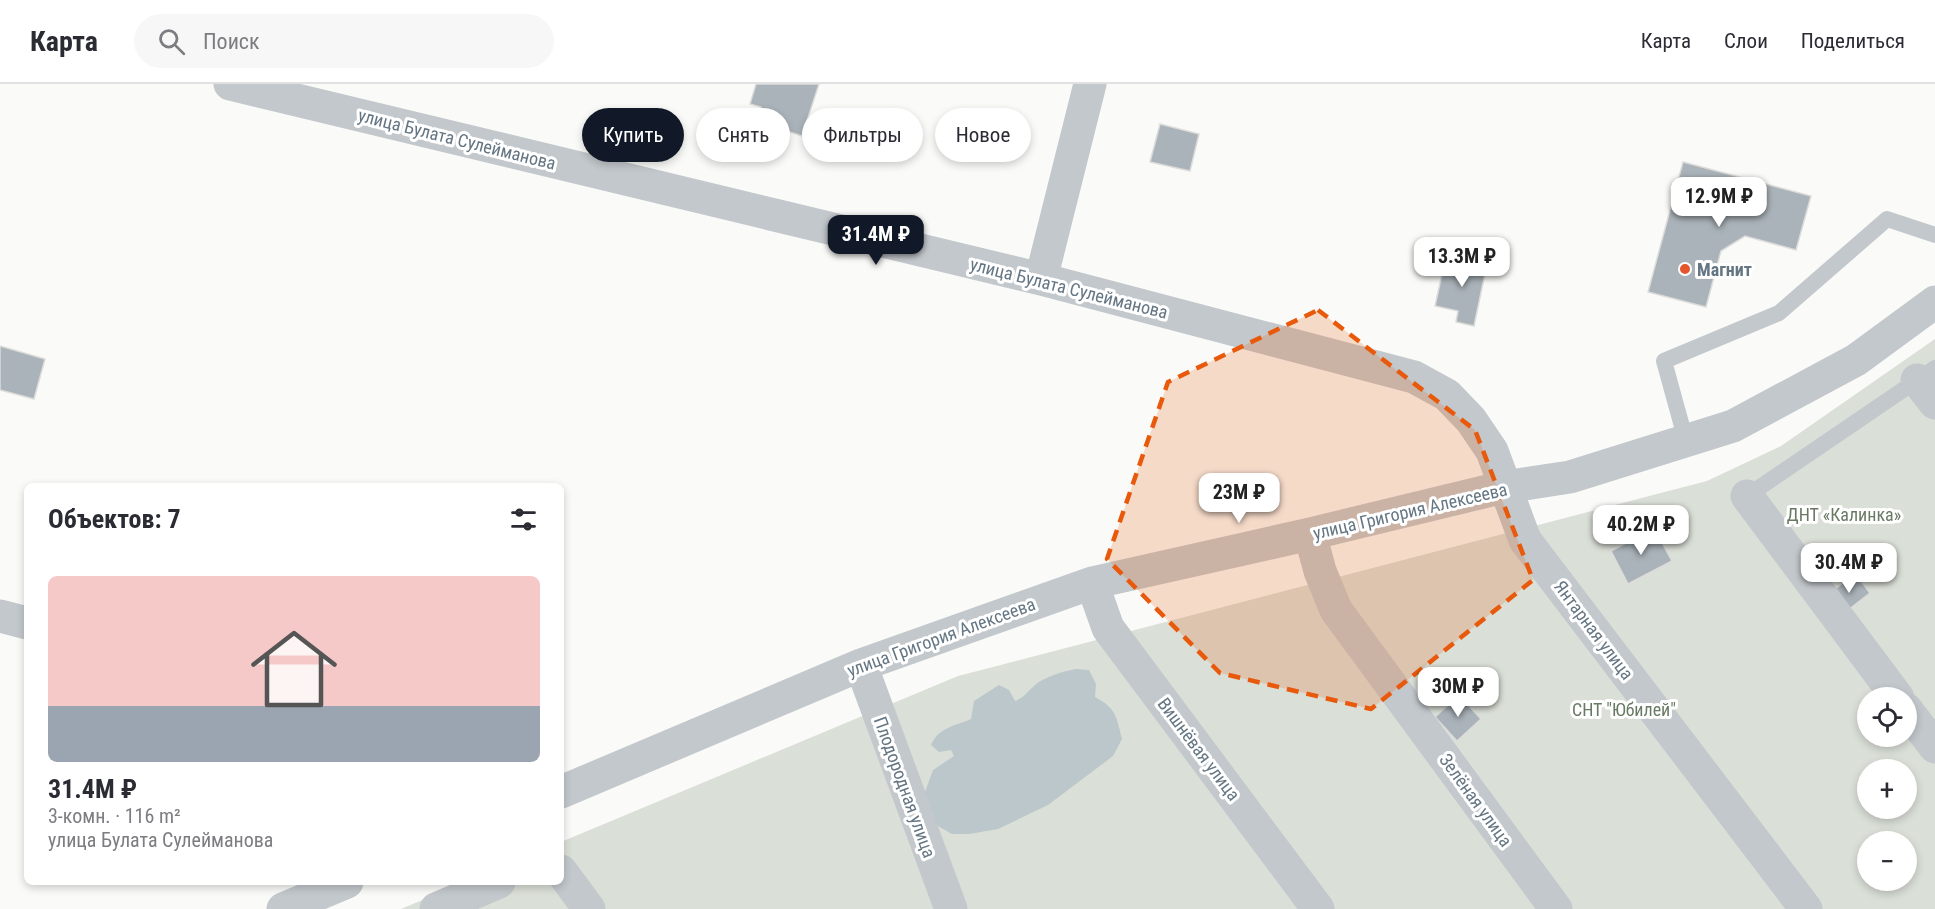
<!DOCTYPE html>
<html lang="ru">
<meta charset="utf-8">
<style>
body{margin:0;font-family:"Roboto Condensed",sans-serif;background:#f7f7f7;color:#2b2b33;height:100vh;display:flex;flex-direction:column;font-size:22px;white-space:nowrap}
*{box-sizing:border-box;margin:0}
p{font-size:20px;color:#7c7c81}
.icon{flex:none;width:33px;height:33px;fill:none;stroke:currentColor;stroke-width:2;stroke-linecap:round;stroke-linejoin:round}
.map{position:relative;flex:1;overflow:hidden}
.details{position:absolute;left:24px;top:399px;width:540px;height:402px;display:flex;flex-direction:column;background:#fff;border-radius:9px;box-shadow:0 3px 9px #0003}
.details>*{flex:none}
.top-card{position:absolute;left:582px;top:24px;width:570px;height:54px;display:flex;gap:12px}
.tools{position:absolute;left:1857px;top:603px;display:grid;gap:12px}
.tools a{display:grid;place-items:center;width:60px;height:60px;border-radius:50%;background:#fff;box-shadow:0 3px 9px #0003;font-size:30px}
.price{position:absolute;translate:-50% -51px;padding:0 14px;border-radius:12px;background:#fff;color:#222;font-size:20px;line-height:39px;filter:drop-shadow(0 2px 3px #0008)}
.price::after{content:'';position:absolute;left:50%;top:36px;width:18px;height:14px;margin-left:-9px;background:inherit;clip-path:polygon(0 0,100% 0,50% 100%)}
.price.active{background:#111827;color:#fff}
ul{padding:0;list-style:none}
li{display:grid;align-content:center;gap:12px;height:318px;padding:0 24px}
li+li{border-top:2px solid #e1e1e2}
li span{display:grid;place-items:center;height:186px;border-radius:9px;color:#555}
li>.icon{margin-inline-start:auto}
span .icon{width:108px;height:108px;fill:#fffc;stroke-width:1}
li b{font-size:26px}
h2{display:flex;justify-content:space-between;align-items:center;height:72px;padding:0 24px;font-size:26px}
.pill{padding:0 21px;border-radius:27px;background:#fff;box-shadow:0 3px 9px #0003;font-size:21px;line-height:54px}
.pill.active{background:#111827;color:#fff}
header{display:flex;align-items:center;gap:36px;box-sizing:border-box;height:84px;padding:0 30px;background:#fff;border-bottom:2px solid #e1e1e2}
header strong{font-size:28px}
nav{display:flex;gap:33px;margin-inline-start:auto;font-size:21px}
.search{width:420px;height:54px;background:#f7f7f7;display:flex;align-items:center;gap:15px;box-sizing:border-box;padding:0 21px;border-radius:33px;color:#7c7c81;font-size:22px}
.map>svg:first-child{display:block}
.green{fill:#dadfd7;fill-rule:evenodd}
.water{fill:#bbc7cb}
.building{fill:#aab3b9;stroke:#dcdcda;stroke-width:1.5}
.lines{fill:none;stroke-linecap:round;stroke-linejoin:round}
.lane{stroke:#c3c8cc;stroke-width:16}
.street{stroke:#c3c8cc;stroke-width:33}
.marked{fill:#e8590c;fill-opacity:0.2;stroke:#e8590c;stroke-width:4.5;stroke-dasharray:12 8;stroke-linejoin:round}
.poi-dot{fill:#e4572e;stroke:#fff;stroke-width:2}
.labels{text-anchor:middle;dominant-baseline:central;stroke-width:6;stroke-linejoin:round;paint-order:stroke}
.street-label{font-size:18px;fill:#657683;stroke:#fff}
.poi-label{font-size:18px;font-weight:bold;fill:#657683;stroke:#fff;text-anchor:start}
.park-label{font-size:18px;fill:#687a64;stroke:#fff}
</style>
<header>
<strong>Карта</strong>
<div class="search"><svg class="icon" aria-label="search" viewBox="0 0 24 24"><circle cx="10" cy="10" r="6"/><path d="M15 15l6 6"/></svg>Поиск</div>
<nav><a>Карта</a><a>Слои</a><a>Поделиться</a></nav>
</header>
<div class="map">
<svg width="1935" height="825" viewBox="0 0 1935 825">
<rect width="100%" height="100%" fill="#fafaf8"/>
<path class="green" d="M1935 255V825H401L465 798H561V758L958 592 1707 397 1781 362ZM1868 614H1906V652H1868ZM1868 686H1906V724H1868ZM1868 758H1906V796H1868Z"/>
<path class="water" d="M1076 585 1089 586 1096 600 1095 613C1117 625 1116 632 1122 655L1113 672 1048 721 998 745 969 750H952L938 742 926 724 925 708 933 686 954 672 951 666 939 668 931 661C939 643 955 642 971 635L974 617 999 601 1009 606 1015 617C1025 613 1027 608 1035 601 1044 593 1064 587 1076 585Z"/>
<path class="building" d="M756 0H819L802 52 757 37 761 23 750 20Z
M1160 40 1199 50 1190 87 1150 78Z
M1683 78 1811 112 1796 166 1745 152 1721 167 1706 223 1648 208Z
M1446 172 1487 180 1474 242 1456 238 1458 227 1435 222Z
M0 262 45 275 34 315 0 306Z
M1654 444 1672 477 1628 500 1611 467Z
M1855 489 1870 509 1843 530 1828 511Z
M1459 611 1481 635 1457 657 1435 633Z"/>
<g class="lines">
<path class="lane" d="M1686 357 1664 277 1779 229 1887 135 1935 151
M1747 412 1935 284"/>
<path class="street" d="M230 0 1041 195 1414 293 1447 311 1471 336 1492 367 1525 456 1806 825
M1041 195 1090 0
M1917 296 1935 319
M1747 412 1898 614
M1310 450 1320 487 1336 526 1556 825
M1092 499 1108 544 1318 825
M0 532 27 539
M861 581 951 825
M1906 625 1935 663
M561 708 861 581 1092 499 1310 450 1504 403 1570 393 1733 342 1856 276 1935 218
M561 787 589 825
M283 825 347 798
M436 825 499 798"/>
</g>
<path class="marked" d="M1318 226 1475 346 1533 496 1371 625 1220 589 1107 475 1168 298Z"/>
<circle class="poi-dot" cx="1685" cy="185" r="6"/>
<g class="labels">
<g class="street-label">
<text transform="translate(457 55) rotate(14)">улица Булата Сулейманова</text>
<text transform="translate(1069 204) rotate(14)">улица Булата Сулейманова</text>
<text transform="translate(1410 427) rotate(-13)">улица Григория Алексеева</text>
<text transform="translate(1594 546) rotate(53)">Янтарная улица</text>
<text transform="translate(941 553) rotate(-20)">улица Григория Алексеева</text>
<text transform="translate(1199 665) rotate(53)">Вишнёвая улица</text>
<text transform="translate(905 703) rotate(70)">Плодородная улица</text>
<text transform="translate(1476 716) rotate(54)">Зелёная улица</text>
</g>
<g class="poi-label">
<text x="1697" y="185">Магнит</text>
</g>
<g class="park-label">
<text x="1844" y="430">ДНТ «Калинка»</text>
<text x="1624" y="625">СНТ "Юбилей"</text>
</g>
</g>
</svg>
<div class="tools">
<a><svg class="icon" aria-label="locate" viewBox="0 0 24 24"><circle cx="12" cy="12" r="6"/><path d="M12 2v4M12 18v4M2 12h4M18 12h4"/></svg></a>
<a>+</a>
<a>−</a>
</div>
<b class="price" style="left:1719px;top:144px">12.9M ₽</b>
<b class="price active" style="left:876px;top:182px">31.4M ₽</b>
<b class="price" style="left:1462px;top:204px">13.3M ₽</b>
<b class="price" style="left:1239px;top:440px">23M ₽</b>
<b class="price" style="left:1641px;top:472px">40.2M ₽</b>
<b class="price" style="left:1849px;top:510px">30.4M ₽</b>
<b class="price" style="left:1458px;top:634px">30M ₽</b>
<div class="top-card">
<a class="pill active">Купить</a>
<a class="pill">Снять</a>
<a class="pill">Фильтры</a>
<a class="pill">Новое</a>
</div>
<section class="details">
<h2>Объектов: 7<svg class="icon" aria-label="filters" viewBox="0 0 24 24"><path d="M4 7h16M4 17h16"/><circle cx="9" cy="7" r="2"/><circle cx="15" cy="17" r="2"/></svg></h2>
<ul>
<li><span style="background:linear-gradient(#f6c9c9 70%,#9aa5b1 0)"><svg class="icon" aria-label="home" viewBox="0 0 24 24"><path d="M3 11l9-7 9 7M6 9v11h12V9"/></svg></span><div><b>31.4M ₽</b><p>3-комн. · 116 m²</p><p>улица Булата Сулейманова</p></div></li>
</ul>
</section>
</div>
